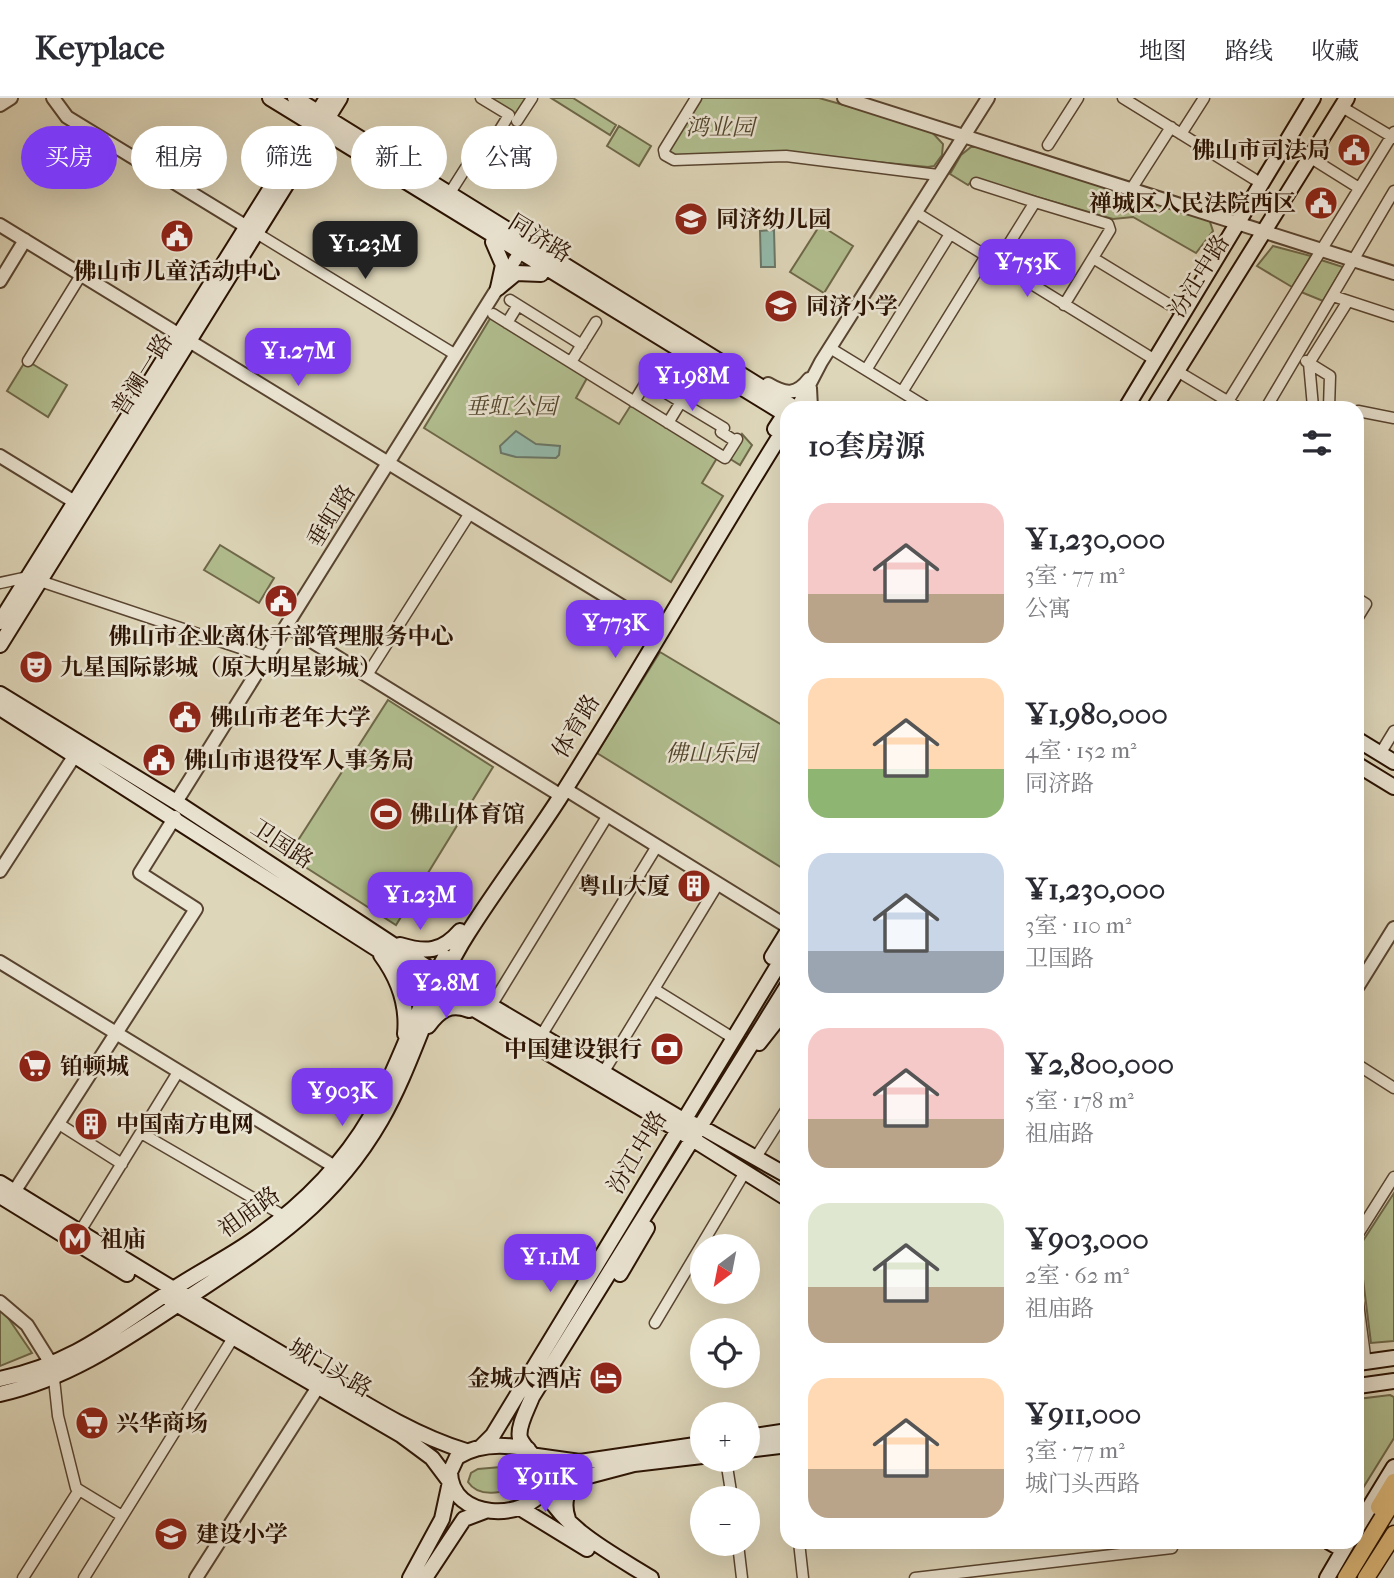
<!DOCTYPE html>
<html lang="zh">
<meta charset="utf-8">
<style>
body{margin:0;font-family:"IM FELL French Canon","Noto Serif SC",serif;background:#f2f2f3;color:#2b2b33;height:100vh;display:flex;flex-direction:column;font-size:26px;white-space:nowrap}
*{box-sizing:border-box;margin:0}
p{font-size:23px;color:#7c7c81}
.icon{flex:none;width:38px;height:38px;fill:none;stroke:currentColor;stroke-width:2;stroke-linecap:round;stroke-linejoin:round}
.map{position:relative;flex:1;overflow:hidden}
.sheet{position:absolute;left:780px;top:303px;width:584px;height:1148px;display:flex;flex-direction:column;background:#fff;border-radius:21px;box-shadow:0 7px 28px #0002}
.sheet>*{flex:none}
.top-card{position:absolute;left:21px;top:28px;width:654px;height:63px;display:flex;gap:14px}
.needle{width:46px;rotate:212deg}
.buttons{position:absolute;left:690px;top:1136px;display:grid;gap:14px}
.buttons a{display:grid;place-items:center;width:70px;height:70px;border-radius:50%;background:#fff;box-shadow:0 7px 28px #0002;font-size:35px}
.price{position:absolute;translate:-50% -60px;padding:0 16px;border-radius:14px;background:#7c3aed;color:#fff;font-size:23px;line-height:46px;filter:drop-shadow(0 2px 4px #0008)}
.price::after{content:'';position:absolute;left:50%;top:42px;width:21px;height:16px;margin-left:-10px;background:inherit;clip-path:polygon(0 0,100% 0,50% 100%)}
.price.on{background:#222;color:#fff}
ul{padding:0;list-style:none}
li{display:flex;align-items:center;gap:21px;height:175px;padding:0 28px}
li span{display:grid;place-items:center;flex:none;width:196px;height:140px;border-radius:21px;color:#555}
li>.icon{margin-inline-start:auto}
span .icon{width:84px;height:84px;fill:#fffc;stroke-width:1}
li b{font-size:30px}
h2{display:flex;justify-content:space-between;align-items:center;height:84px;padding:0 28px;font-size:30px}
.pill{padding:0 24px;border-radius:32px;background:#fff;box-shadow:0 7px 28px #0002;font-size:24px;line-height:63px}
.pill.on{background:#7c3aed;color:#fff}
header{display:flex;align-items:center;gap:42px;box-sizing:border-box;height:98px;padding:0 35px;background:#fff;border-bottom:2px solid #e1e1e2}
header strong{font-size:33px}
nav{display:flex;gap:38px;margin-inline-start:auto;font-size:24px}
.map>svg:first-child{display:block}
.green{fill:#b1be8f;stroke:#6e6849;stroke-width:2}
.water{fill:#94baab;stroke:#6a7768;stroke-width:2}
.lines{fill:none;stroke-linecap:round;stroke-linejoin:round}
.minor-casing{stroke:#584430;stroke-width:13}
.tertiary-casing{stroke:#584430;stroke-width:16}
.secondary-casing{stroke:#2b1303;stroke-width:18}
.trunk-casing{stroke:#2b1303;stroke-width:19}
.minor{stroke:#eae4d2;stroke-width:10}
.tertiary{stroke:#eae4d2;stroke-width:12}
.secondary{stroke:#eae4d2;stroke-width:14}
.trunk{stroke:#dfbb7c;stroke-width:16}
.labels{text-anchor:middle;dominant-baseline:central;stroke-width:5;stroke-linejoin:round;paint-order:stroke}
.park-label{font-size:23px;font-style:italic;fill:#53462d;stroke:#eae4d2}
.poi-label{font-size:23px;font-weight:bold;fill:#2b1303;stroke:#eae4d2;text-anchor:start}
.street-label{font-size:23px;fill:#2b1303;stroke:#eae4d2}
</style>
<header>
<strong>Keyplace</strong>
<nav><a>地图</a><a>路线</a><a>收藏</a></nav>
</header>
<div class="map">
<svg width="1394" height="1480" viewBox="0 0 1394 1480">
<rect width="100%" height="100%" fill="#ded6b9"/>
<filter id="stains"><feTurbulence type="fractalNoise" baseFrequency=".00286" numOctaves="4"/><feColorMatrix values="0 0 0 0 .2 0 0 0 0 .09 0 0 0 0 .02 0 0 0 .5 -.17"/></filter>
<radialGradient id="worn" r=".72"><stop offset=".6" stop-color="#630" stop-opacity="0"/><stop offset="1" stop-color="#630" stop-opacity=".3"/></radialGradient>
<path class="green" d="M487 0H528L517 19Z
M551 0H573L616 27 610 37Z
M702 0H819L929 31 943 46 942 57 934 68 928 69 786 55 689 60 670 57 669 53Z
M619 28 651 48 639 68 607 48Z
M971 49H980L1209 121 1213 133 1196 155 1133 119 1113 121 974 81 968 87 950 76 961 57Z
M820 127 853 148 824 195 790 174Z
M1273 148 1311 158 1292 189 1257 168Z
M1321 162 1343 169 1323 203 1301 194Z
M491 219 587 280 576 300 619 326 631 307 717 360 702 385 723 398 671 484 424 330Z
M26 262 67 287 48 319 7 293Z
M742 336 752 347 740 367 727 359Z
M220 447 274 480 259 505 204 472Z
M660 554 787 630V670L785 675 788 677 787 773 597 655Z
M388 602 493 669 396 827 288 758Z
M1394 1095V1243L1371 1245 1359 1149Z
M0 1208 32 1255 0 1268Z
M1390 1297 1394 1299V1340L1358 1398V1301Z
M512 1368 520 1371 524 1380 520 1389C503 1394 479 1401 468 1384L471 1375 478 1371Z"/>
<path class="water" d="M774 132 775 169H761L760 133Z
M516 333 536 346 560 348 559 357 556 360 516 359 501 355 500 348Z"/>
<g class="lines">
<defs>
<path id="minor" d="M696 0 664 52 665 57 674 62 786 58 938 77
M1123 0 1254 81
M1342 9 1394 40
M517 23 532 0
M1181 36 1204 0
M1048 47 1078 0
M1311 60 1359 90
M976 85 1035 104
M453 90 479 49 493 43 509 17 481 0
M1132 90 1171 29
M915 114 1155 262
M258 136 456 257
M1093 160 1175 210
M997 165 1035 104 1108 126 1110 132 1064 207
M1333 198 1394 218
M510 202 582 247
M493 216 725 360 737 341
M507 225 518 207
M830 250 928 310
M28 263 81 177
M1306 263 1309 265 1313 309
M571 264 596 224
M866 272 950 136
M1177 273 1239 310
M646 283 724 330 721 334 735 343
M902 294 986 158
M634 304 659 263
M1224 310 1394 34
M1266 310 1394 93
M1303 310H1331
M1329 310 1330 278 1309 265 1348 203
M1358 313 1394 320
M668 325 690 289
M40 483 267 559
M0 485 28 479
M1358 501 1366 506 1358 519
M367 577 470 415
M1380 656 1394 633
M654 891 733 940
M491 908 608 717
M541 938 657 748
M1358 967 1394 990
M603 975 718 786
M59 1026 122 1066
M141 1035 284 1118
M756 1059 788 1009
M79 1135 178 974
M1358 1136 1394 1079
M1358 1205 1365 1258
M655 1225 745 1074
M54 1281 58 1318 76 1390 122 1418
M726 1362 732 1400
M799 1444 803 1480
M738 1446 742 1480
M23 1480 79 1392
M84 1480 233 1240
M915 1480 1172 1450"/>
<path id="tertiary" d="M53 0 67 19 255 134
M844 0 1394 175
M0 7 11 0
M0 127 656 529
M0 183 25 142
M768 286C785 296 796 298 809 281
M810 290 811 310
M797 310 821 264 988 0
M0 358 83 409
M287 528 555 694
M565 691 788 829
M176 704 520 154
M0 773 75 657
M0 864 335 1069
M1358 888 1394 830
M14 1094 196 811 140 775 175 719
M0 1204 27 1227 52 1267
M196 1480 318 1289"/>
<path id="secondary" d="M270 0 788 318
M295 0 795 310
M493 144 503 167 498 190
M498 190 516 175 541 176
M1126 310 1313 0
M1154 310 1347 0
M775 331 788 311
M0 524 327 0
M0 547 340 0
M0 596 176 704 436 875 683 1022 701 1029 788 1078
M0 610 430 885 678 1032 788 1101
M1358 642 1394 664
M1358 667 1394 689
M400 847C426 855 442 854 460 833
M381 857C398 880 408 906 405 936
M772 859 788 833
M428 928C440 912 450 905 469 912
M759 945 788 908
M0 1085C97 1145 194 1204 292 1262 349 1295 404 1334 466 1353
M0 1098 127 1176
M620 1176 647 1130
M171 1203 401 1337 432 1360 450 1384
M1358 1265 1394 1260
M0 1281C72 1266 109 1234 169 1194 195 1176 224 1162 250 1144 298 1111 342 1068 371 1018 400 967 416 910 445 859
M1358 1288 1394 1283
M0 1296C70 1280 124 1242 183 1203 263 1150 331 1109 381 1022 415 963 431 892 468 835 497 789 530 746 559 701 638 577 710 449 788 325
M747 1339 788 1333
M480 1350 493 1337 788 851
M528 1351C505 1346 478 1346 457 1359L450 1374C451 1423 527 1423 543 1391 554 1366 527 1358 520 1340 517 1329 528 1310 532 1299L788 887
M747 1352 788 1347
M537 1358 580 1364 702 1346
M543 1390 634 1366 702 1358
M543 1390C566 1433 611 1455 651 1480
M520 1410 587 1451
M568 1421C562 1404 567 1394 577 1379
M1358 1428 1394 1369
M1329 1444 1343 1452
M410 1480 442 1421 450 1384
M425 1480 464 1421 485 1413
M1327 1480 1348 1444"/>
<path id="trunk" d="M1379 1409 1394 1384
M1346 1480 1394 1401
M1366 1480 1394 1436"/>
</defs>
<use href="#minor" class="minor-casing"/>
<use href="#tertiary" class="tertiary-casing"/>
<use href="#secondary" class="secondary-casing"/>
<use href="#trunk" class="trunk-casing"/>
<use href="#minor" class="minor"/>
<use href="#tertiary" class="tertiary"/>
<use href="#secondary" class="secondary"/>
<use href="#trunk" class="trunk"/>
</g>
<defs>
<symbol id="civic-disc" viewBox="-11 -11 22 22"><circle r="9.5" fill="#8f2418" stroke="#eae4d2"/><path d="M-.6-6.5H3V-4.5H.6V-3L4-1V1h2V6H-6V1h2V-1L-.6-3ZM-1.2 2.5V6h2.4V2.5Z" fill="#fff"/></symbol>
<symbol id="school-disc" viewBox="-11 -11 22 22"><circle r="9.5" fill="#8f2418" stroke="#eae4d2"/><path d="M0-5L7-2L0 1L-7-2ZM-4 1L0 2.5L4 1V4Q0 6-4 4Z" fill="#fff"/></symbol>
<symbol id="theatre-disc" viewBox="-11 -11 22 22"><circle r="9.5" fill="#8f2418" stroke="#eae4d2"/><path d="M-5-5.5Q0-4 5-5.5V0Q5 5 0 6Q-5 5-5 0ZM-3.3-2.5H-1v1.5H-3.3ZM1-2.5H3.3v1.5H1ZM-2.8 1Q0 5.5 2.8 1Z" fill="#fff"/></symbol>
<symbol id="stadium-disc" viewBox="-11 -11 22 22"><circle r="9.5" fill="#8f2418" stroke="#eae4d2"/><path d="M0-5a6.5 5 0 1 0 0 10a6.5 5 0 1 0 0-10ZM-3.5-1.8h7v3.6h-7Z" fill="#fff"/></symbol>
<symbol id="building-disc" viewBox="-11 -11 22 22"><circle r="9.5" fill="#8f2418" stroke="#eae4d2"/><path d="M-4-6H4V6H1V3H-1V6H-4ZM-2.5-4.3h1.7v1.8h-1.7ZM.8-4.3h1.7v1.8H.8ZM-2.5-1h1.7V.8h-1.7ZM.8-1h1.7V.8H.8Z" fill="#fff"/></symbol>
<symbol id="bank-disc" viewBox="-11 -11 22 22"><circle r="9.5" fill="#8f2418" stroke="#eae4d2"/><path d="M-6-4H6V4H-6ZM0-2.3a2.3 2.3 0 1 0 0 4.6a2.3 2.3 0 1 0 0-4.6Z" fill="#fff"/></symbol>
<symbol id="supermarket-disc" viewBox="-11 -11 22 22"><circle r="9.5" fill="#8f2418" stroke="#eae4d2"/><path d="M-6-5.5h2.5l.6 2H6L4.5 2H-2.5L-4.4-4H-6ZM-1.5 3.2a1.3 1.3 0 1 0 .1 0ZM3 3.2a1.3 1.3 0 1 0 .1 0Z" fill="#fff"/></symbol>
<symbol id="metro-disc" viewBox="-11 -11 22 22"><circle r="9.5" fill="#8f2418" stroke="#eae4d2"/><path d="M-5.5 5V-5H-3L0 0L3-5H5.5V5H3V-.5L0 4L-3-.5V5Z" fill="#fff"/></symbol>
<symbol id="hotel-disc" viewBox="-11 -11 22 22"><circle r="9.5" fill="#8f2418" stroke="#eae4d2"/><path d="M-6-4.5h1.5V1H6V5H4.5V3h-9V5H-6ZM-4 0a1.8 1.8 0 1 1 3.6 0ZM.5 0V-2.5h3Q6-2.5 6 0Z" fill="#fff"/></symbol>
</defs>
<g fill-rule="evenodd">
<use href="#civic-disc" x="1335" y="33" width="38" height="38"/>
<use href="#civic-disc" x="1302" y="86" width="38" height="38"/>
<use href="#school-disc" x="672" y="102" width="38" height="38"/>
<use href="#civic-disc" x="158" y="119" width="38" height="38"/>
<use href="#school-disc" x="762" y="189" width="38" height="38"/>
<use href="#civic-disc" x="262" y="484" width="38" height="38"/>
<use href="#theatre-disc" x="17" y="550" width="38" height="38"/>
<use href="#civic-disc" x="166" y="600" width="38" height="38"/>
<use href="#civic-disc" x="140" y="643" width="38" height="38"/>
<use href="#stadium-disc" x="367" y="697" width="38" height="38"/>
<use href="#building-disc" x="675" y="769" width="38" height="38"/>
<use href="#bank-disc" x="648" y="932" width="38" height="38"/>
<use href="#supermarket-disc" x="16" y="949" width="38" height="38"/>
<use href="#building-disc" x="72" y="1007" width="38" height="38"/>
<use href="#metro-disc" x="56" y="1122" width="38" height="38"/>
<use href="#hotel-disc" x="587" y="1261" width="38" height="38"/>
<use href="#supermarket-disc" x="73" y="1306" width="38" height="38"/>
<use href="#school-disc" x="152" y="1417" width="38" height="38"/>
</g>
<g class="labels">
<g class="park-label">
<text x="720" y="29">鸿业园</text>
<text x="511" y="308">垂虹公园</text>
<text x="711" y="655">佛山乐园</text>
</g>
<g class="poi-label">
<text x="1330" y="52" text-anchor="end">佛山市司法局</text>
<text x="1296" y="105" text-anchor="end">禅城区人民法院西区</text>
<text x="716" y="121">同济幼儿园</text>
<text x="177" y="173" text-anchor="middle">佛山市儿童活动中心</text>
<text x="806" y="208">同济小学</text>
<text x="281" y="538" text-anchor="middle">佛山市企业离休干部管理服务中心</text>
<text x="60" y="569">九星国际影城（原大明星影城）</text>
<text x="210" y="619">佛山市老年大学</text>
<text x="184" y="662">佛山市退役军人事务局</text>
<text x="410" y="716">佛山体育馆</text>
<text x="670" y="788" text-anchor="end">粤山大厦</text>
<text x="642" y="951" text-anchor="end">中国建设银行</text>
<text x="60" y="968">铂顿城</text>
<text x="116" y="1026">中国南方电网</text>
<text x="100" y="1141">祖庙</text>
<text x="582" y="1280" text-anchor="end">金城大酒店</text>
<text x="116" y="1325">兴华商场</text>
<text x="196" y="1436">建设小学</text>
</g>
<g class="street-label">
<text transform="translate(540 140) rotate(32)">同济路</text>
<text transform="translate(1199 178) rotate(-58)">汾江中路</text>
<text transform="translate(142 277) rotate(-58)">普澜一路</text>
<text transform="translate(331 418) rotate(-58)">垂虹路</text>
<text transform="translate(576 628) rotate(-59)">体育路</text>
<text transform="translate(282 746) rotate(33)">卫国路</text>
<text transform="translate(637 1054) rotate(-59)">汾江中路</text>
<text transform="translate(249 1114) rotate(-36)">祖庙路</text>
<text transform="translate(330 1270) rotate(30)">城门头路</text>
</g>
</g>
<rect width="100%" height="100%" filter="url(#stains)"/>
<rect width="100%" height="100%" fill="url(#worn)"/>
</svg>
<div class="buttons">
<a><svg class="needle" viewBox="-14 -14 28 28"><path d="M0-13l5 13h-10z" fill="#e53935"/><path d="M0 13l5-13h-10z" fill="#7c7c81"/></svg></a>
<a><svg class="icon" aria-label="locate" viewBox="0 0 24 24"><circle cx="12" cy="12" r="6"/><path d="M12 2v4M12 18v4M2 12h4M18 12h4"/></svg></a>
<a>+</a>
<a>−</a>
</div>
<b class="price on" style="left:365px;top:183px">¥1.23M</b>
<b class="price" style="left:1027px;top:201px">¥753K</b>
<b class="price" style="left:298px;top:290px">¥1.27M</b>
<b class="price" style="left:692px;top:315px">¥1.98M</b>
<b class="price" style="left:615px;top:562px">¥773K</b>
<b class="price" style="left:420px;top:834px">¥1.23M</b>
<b class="price" style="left:446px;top:922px">¥2.8M</b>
<b class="price" style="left:342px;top:1030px">¥903K</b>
<b class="price" style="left:550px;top:1196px">¥1.1M</b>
<b class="price" style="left:545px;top:1416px">¥911K</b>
<div class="top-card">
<a class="pill on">买房</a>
<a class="pill">租房</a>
<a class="pill">筛选</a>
<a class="pill">新上</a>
<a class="pill">公寓</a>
</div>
<section class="sheet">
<h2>10套房源<svg class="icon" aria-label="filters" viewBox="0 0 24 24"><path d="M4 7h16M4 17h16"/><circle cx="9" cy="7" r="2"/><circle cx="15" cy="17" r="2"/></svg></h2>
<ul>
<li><span style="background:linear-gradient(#f6c9c9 65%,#b9a48a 0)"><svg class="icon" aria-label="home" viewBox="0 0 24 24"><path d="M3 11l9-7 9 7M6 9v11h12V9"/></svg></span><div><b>¥1,230,000</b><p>3室 · 77 m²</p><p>公寓</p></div></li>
<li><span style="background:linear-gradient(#ffd9b3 65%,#8fb573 0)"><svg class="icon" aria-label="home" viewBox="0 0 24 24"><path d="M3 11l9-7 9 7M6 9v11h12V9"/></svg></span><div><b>¥1,980,000</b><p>4室 · 152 m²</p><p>同济路</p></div></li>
<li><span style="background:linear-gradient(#c9d6e8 70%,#9aa5b1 0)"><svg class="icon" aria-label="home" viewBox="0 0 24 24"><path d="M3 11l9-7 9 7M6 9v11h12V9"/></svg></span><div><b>¥1,230,000</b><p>3室 · 110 m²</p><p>卫国路</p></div></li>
<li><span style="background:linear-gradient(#f6c9c9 65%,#b9a48a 0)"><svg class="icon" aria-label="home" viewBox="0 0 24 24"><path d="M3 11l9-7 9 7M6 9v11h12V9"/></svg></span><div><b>¥2,800,000</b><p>5室 · 178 m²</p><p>祖庙路</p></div></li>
<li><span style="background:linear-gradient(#dfe7d0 60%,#b9a48a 0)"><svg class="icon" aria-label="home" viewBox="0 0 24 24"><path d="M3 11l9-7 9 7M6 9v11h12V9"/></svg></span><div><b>¥903,000</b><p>2室 · 62 m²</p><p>祖庙路</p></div></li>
<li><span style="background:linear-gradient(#ffd9b3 65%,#b9a48a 0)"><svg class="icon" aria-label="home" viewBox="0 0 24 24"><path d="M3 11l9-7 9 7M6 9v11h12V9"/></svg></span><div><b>¥911,000</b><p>3室 · 77 m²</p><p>城门头西路</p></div></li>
</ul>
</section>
</div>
